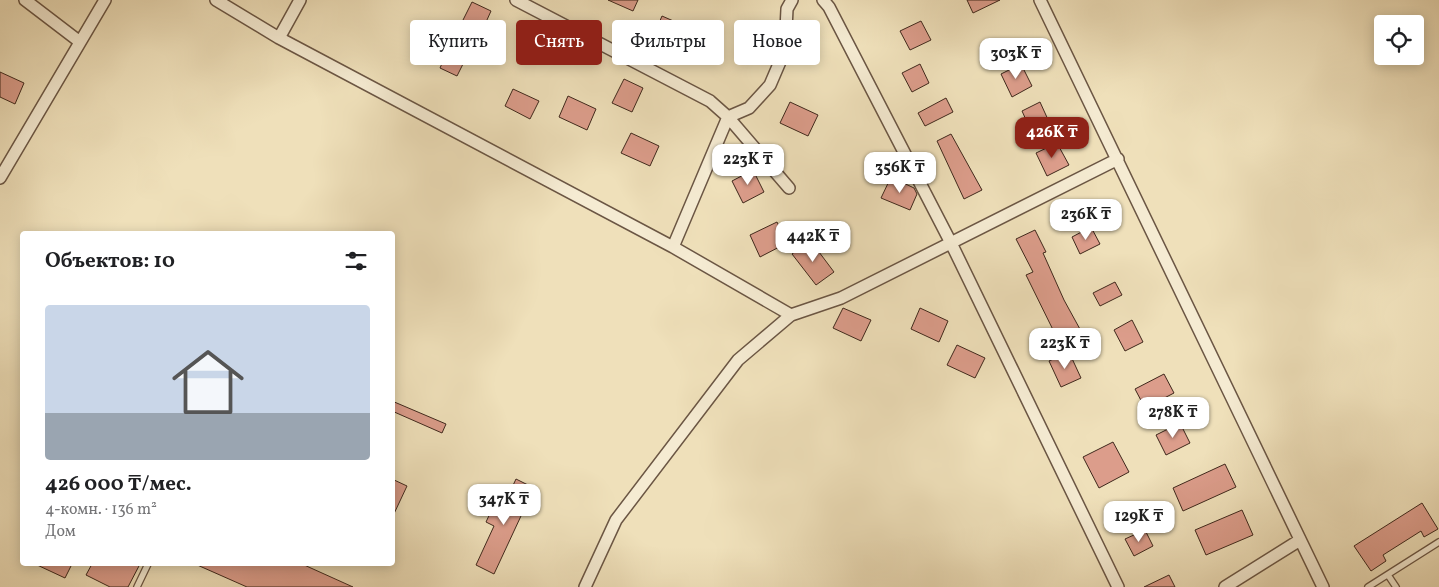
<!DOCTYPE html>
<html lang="ru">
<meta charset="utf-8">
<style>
body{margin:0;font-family:Vollkorn,serif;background:#f6f6f6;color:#202124;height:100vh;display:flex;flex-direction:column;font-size:19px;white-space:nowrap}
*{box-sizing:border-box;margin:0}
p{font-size:16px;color:#757577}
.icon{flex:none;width:28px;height:28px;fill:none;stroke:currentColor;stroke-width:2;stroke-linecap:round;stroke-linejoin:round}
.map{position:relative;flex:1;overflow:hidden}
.drawer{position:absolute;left:20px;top:231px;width:375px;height:335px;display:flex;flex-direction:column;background:#fff;border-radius:5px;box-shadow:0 2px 12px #0003}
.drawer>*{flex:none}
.banner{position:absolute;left:410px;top:20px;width:475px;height:45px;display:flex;gap:10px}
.controls{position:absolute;left:1374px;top:15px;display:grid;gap:10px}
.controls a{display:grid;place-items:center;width:50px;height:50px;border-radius:5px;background:#fff;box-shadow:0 2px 12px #0003;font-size:25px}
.price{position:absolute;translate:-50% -42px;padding:0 11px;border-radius:10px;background:#fff;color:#222;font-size:16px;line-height:32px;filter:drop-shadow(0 1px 2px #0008)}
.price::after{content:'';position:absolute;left:50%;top:30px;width:15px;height:11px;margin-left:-8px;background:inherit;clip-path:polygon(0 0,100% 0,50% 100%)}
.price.current{background:#8f2418;color:#fff}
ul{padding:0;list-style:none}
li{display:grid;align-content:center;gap:10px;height:265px;padding:0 25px}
li span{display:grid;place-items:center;height:155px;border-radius:5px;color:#555}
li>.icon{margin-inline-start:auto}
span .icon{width:90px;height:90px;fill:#fffc;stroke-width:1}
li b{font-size:21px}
h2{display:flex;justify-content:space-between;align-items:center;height:60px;padding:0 25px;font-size:21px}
.tag{padding:0 18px;border-radius:5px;background:#fff;box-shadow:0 2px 12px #0003;font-size:18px;line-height:45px}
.tag.current{background:#8f2418;color:#fff}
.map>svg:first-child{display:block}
.building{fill:#dc9d8b;stroke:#3f281c}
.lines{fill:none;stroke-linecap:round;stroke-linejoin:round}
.lane-casing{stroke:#6b5644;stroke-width:8}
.street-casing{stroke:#6b5644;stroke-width:14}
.lane{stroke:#f5ebd2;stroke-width:5.5}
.street{stroke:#f5ebd2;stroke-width:11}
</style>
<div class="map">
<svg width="1439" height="587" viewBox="0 0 1439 587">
<rect width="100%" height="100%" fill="#efe0ba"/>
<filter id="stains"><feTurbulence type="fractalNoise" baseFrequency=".004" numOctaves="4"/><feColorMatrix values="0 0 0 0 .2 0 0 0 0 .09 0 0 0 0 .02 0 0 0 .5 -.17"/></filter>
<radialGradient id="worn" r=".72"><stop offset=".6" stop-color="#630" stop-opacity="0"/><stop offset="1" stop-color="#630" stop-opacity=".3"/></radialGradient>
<path class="building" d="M608 0H638L633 11Z
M967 0H1000L973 13Z
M472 2 491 11 482 31 462 22Z
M662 16 678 23 668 44 653 37Z
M921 21 931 40 910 50 900 31Z
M704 31 721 38 713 57 696 50Z
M580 42 595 49 586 62 573 53Z
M447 52 465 60 457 76 440 68Z
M920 64 929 83 912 92 902 73Z
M1021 64 1032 86 1012 97 1001 74Z
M0 72 24 83 15 104 0 97Z
M624 79 643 88 632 112 612 103Z
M513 89 539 101 530 119 505 106Z
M568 96 596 109 587 130 559 117Z
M946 98 953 112 925 126 918 113Z
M790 102 818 115 808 136 780 123Z
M1040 102 1050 124 1032 133 1022 111Z
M631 133 659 146 650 166 621 153Z
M951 134 982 190 964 199 937 141Z
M1057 143 1069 165 1047 176 1036 153Z
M753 170 764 192 743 203 732 181Z
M891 177 914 188 917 194 910 210 881 198Z
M777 222 787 243 760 257 750 235Z
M1091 227 1100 244 1080 254 1072 237Z
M1035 230 1046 252 1043 253 1064 300 1081 331 1059 342 1026 275 1033 272 1016 239Z
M810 240 834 272 816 285 792 254Z
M1115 282 1122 295 1100 306 1093 293Z
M843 308 871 320 861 341 833 328Z
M920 308 948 321 939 342 911 329Z
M1132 320 1143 342 1125 351 1114 330Z
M957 345 985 358 975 378 947 365Z
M1069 352 1081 378 1061 387 1049 361Z
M1164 374 1174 393 1145 408 1135 389Z
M392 401 446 424 442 433 392 411Z
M1180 423 1190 443 1166 455 1156 435Z
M1113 442 1129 472 1099 488 1083 457Z
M1225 464 1236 487 1183 511 1173 488Z
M392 479 407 486 392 518Z
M516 479 534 488 494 574 476 565 494 526 486 522 493 507 501 511Z
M1422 503 1438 529 1424 537 1421 531 1383 555 1386 561 1371 571 1354 546Z
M1242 510 1253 535 1206 555 1195 530Z
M1145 530 1153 546 1134 556 1125 539Z
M35 564H72L65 578Z
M92 564H140L128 587H110L86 575Z
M195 564H302L353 587H247Z
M1169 575 1175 587H1144Z"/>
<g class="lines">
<defs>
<path id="lane" d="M1388 575 1396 587
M137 587 148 564
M1368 587 1439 542"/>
<path id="street" d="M25 0 80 42
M216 0 279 38 673 247 791 315
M516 0 710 101 728 117 789 188
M823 0 829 7 951 243 1118 587
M1040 0 1323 587
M279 38 300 0
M0 178 105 0
M673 247 728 117 749 108 770 85 785 50 787 9 792 0
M585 587 616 520 738 360 791 315 841 298 1118 159
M1225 587 1300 540"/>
</defs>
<use href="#lane" class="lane-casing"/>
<use href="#street" class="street-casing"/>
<use href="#lane" class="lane"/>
<use href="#street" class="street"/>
</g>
<rect width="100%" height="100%" filter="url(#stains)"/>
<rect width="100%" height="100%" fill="url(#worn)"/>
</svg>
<div class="controls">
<a><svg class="icon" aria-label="locate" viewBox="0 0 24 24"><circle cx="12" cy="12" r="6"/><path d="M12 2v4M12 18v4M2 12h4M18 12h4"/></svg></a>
</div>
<b class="price" style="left:1016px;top:80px">303K ₸</b>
<b class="price current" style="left:1052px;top:159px">426K ₸</b>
<b class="price" style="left:748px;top:186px">223K ₸</b>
<b class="price" style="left:900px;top:194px">356K ₸</b>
<b class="price" style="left:1086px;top:241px">236K ₸</b>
<b class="price" style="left:813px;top:263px">442K ₸</b>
<b class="price" style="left:1065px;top:370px">223K ₸</b>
<b class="price" style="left:1173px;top:439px">278K ₸</b>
<b class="price" style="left:504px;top:526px">347K ₸</b>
<b class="price" style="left:1139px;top:543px">129K ₸</b>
<div class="banner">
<a class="tag">Купить</a>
<a class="tag current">Снять</a>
<a class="tag">Фильтры</a>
<a class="tag">Новое</a>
</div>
<section class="drawer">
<h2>Объектов: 10<svg class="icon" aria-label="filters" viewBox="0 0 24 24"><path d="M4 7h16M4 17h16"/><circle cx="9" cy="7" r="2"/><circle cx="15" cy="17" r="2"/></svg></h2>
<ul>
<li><span style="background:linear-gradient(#c9d6e8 70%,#9aa5b1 0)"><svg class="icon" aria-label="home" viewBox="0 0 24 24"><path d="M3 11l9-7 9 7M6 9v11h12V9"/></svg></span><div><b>426 000 ₸/мес.</b><p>4-комн. · 136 m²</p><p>Дом</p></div></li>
</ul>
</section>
</div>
